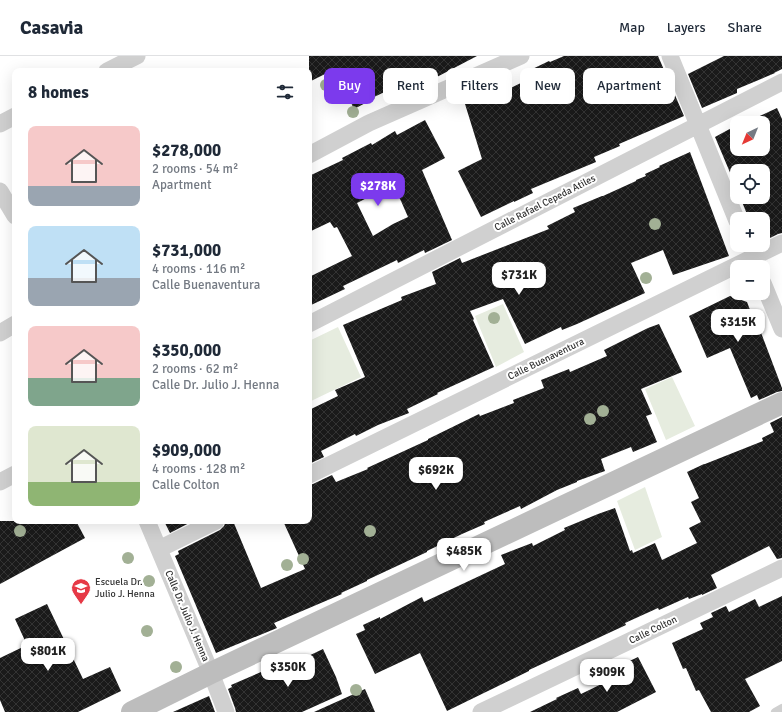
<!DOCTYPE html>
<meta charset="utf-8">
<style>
body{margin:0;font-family:Signika,sans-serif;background:#f6f6f7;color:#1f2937;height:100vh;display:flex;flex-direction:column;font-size:15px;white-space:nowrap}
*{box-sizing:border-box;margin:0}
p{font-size:13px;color:#747a83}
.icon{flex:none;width:22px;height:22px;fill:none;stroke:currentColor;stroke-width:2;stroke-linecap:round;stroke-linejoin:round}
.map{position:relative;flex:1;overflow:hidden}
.side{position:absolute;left:12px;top:12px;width:300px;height:456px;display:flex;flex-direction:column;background:#fff;border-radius:8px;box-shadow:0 4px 16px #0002}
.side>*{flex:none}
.hud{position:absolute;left:324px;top:12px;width:380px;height:36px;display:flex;gap:8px}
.needle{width:26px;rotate:223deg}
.buttons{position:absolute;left:730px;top:60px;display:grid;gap:8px}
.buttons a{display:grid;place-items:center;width:40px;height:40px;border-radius:8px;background:#fff;box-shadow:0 4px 16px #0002;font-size:20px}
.price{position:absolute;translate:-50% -34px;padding:0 9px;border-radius:8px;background:#fff;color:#222;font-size:13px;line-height:26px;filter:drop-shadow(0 1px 2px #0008)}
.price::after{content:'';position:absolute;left:50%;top:24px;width:12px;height:9px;margin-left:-6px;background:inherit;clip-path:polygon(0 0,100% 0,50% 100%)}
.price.active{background:#7c3aed;color:#fff}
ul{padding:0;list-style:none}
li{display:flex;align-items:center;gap:12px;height:100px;padding:0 16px}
li span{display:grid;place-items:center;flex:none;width:112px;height:80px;border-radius:8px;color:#555}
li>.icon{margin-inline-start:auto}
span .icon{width:48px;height:48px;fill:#fffc;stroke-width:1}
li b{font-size:17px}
h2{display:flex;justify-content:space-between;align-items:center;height:48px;padding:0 16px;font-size:17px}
.pill{padding:0 14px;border-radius:8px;background:#fff;box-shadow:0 4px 16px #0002;font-size:14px;line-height:36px}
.pill.active{background:#7c3aed;color:#fff}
header{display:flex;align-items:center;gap:24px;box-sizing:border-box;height:56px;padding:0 20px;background:#fff;border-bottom:1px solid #e0e1e3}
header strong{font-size:19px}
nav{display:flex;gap:22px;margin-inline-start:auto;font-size:14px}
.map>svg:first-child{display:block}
.grass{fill:#e6ecdf}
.building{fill:url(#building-cross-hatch);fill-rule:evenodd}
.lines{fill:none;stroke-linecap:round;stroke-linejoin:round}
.lane{stroke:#d0d0d0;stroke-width:8}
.street{stroke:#d0d0d0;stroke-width:17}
.secondary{stroke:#bdbdbd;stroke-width:22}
.tree{fill:#a2b095}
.labels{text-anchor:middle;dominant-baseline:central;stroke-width:4;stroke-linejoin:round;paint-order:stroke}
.street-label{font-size:10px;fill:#333;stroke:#fff}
.poi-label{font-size:10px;fill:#333;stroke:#fff;text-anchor:start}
</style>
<header>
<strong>Casavia</strong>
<nav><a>Map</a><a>Layers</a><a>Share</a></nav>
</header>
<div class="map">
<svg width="782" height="656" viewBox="0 0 782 656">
<defs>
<pattern id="building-cross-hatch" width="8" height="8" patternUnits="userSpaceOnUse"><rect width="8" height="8" fill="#1a1a1a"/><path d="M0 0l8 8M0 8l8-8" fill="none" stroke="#333"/></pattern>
</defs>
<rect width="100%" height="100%" fill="#fff"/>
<path class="grass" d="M503 248 524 296 496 311 475 260Z
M338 271 361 321 309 346V285Z
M672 321 695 370 666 384 645 333Z
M645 431 662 481 635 494 617 445Z"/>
<path class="building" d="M309 0H477L433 23 431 19 410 29 408 25 374 41 375 42 354 53 335 13 309 26Z
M564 0H658L684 60 619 88 620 90 594 101 596 106 531 133 533 137 514 146V145L481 161 458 115 482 103 465 48 502 36 525 25 522 18 549 5 550 6Z
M724 0H782V13L774 17H775L737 33V37L702 52 688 18Z
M777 52 782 63V177L778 178 766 184 763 183V163H749L740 141H763V115H737V133L715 81 737 69V93H763V67H745Z
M425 64 445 102 422 114 452 184 425 197 424 194 398 207 397 204 343 230 345 233 309 250V221L352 200 337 171 334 172 330 166 309 176V120L343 104 342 102 371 87 372 89 395 75 397 79ZM392 129 401 145 408 161 393 168 373 180 357 147Z
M690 96 729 200 673 219 663 194 631 207 645 237 577 268 562 274 561 271 525 288 503 243 470 255 474 263 473 264 494 311 437 337 438 338 407 353 409 357 378 369 356 380 355 378 321 395 324 401 309 408V354L338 340 335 334 365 321 343 269 402 244 401 241 436 228 432 216 460 202 462 207 549 173 547 170 575 156 573 152 602 140H603L636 125V124L646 120 645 118 660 111 659 110Z
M730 240 747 246 758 275 760 274 782 332V335L777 336 759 344 757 339 751 342 730 292 707 302 689 260Z
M659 268 682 316 641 333 652 358 646 360 657 386 633 396 631 391 601 403 605 415 577 425V426L557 434 521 453 520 450 484 466 485 468 462 478 427 495V496L367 524V525L341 537 342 538 274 567 277 572 216 597 175 500 179 498 178 495 220 474 224 470 226 465H233L261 532 305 513 283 465H309V429L313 428 332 419 336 426 368 413 367 412 428 384V383L479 358 480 360 514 347 513 344 544 332 541 324 569 313 570 316 607 300 604 294 648 272Z
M782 361V502L777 503 769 490 711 519 717 532 702 539V538L689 543 688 541 659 554 658 552 625 567 626 569 529 614V615L447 655 420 597 375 618 356 578 365 574 363 569 380 561V563L422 541 424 546 505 508 501 499 532 487 533 490 565 474 564 472 598 458 615 452 630 495 632 494 633 497 655 487 662 504 697 487 689 472 701 466 691 446 699 442 687 416 704 408H705L763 385 762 382 774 376 770 367Z
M0 465H76L85 482 0 528Z
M164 465H193L170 477Z
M782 540V605L745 623 760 650 749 656H711L699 634 696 635 686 612 683 613 672 587 703 573 700 567 713 561 711 557 726 550 729 556 755 543 759 551Z
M47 548 83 623 110 611 121 635 78 656H5L0 644V602L27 589 15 563Z
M323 593 336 621 342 638 302 656H236L235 652 228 633 232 631 231 629 268 613 270 617 303 605 302 603Z
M638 601 656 636 619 655 617 656H530L557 643 556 642 578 632 581 638 620 619 619 617V610Z
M365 633 375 656H314Z
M209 640 215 656H173Z"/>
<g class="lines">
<path class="lane" d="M775 656 782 652"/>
<path class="street" d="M670 0 737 165
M107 15 137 0
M0 68 15 60
M309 99 369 67 521 0
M0 135 15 160
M763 227 782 273
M309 268 782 26
M0 277 15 268
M309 419 782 187
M0 426 15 418
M147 465 211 617 226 656
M159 493 216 465
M481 656 782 512"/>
<path class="secondary" d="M132 656 211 617 782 347"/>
</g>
<g class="tree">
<circle cx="326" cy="29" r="6"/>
<circle cx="353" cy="56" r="6"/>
<circle cx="655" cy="168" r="6"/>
<circle cx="646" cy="222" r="6"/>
<circle cx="494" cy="262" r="6"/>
<circle cx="603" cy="355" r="6"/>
<circle cx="590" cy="363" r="6"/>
<circle cx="20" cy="475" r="6"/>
<circle cx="370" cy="475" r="6"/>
<circle cx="128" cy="502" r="6"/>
<circle cx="303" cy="503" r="6"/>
<circle cx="287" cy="509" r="6"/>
<circle cx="149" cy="525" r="6"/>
<circle cx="147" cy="575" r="6"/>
<circle cx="176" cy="611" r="6"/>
<circle cx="356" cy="634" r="6"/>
</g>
<defs>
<symbol id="school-pin" viewBox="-11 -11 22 30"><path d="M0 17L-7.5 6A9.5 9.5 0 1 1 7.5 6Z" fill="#e63946" stroke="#fff"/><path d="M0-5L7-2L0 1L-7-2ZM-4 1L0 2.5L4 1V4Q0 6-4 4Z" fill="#fff"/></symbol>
</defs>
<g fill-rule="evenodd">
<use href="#school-pin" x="70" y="521" width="22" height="30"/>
</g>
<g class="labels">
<g class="street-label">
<text transform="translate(545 147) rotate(-27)">Calle Rafael Cepeda Atiles</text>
<text transform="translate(546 303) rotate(-26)">Calle Buenaventura</text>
<text transform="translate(187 560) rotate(67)">Calle Dr. Julio J. Henna</text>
<text transform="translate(653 574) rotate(-26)">Calle Colton</text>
</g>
<g class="poi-label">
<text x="95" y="526">Escuela Dr.<tspan x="95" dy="12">Julio J. Henna</tspan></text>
</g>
</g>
</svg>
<div class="buttons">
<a><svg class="needle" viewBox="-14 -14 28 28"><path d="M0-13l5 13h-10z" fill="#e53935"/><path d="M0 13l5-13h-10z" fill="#747a83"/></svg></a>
<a><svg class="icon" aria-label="locate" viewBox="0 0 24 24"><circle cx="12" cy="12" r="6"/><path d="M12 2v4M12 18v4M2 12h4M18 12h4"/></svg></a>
<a>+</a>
<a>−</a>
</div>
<b class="price active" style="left:378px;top:151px">$278K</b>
<b class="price" style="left:519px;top:240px">$731K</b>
<b class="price" style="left:738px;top:287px">$315K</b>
<b class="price" style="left:436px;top:435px">$692K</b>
<b class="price" style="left:464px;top:516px">$485K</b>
<b class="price" style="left:48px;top:616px">$801K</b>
<b class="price" style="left:288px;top:632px">$350K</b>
<b class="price" style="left:607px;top:637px">$909K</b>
<div class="hud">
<a class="pill active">Buy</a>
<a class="pill">Rent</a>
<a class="pill">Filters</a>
<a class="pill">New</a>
<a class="pill">Apartment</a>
</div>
<section class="side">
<h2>8 homes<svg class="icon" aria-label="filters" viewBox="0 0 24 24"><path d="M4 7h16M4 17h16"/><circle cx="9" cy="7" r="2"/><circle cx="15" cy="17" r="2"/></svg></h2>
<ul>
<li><span style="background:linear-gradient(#f6c9c9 75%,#9aa5b1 0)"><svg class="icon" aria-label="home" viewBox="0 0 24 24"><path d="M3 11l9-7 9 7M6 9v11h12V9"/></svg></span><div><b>$278,000</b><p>2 rooms · 54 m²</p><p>Apartment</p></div></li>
<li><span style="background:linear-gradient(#bfe0f5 65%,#9aa5b1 0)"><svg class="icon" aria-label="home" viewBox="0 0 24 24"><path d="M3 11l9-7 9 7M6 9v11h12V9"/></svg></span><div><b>$731,000</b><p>4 rooms · 116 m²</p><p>Calle Buenaventura</p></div></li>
<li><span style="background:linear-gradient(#f6c9c9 65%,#7fa58c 0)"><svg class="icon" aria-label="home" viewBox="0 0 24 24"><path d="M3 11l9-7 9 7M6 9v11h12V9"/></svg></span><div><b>$350,000</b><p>2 rooms · 62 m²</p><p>Calle Dr. Julio J. Henna</p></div></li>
<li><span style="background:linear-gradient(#dfe7d0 70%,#8fb573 0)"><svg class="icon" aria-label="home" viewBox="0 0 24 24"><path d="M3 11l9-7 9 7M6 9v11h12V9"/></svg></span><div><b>$909,000</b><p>4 rooms · 128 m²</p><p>Calle Colton</p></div></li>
</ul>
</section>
</div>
